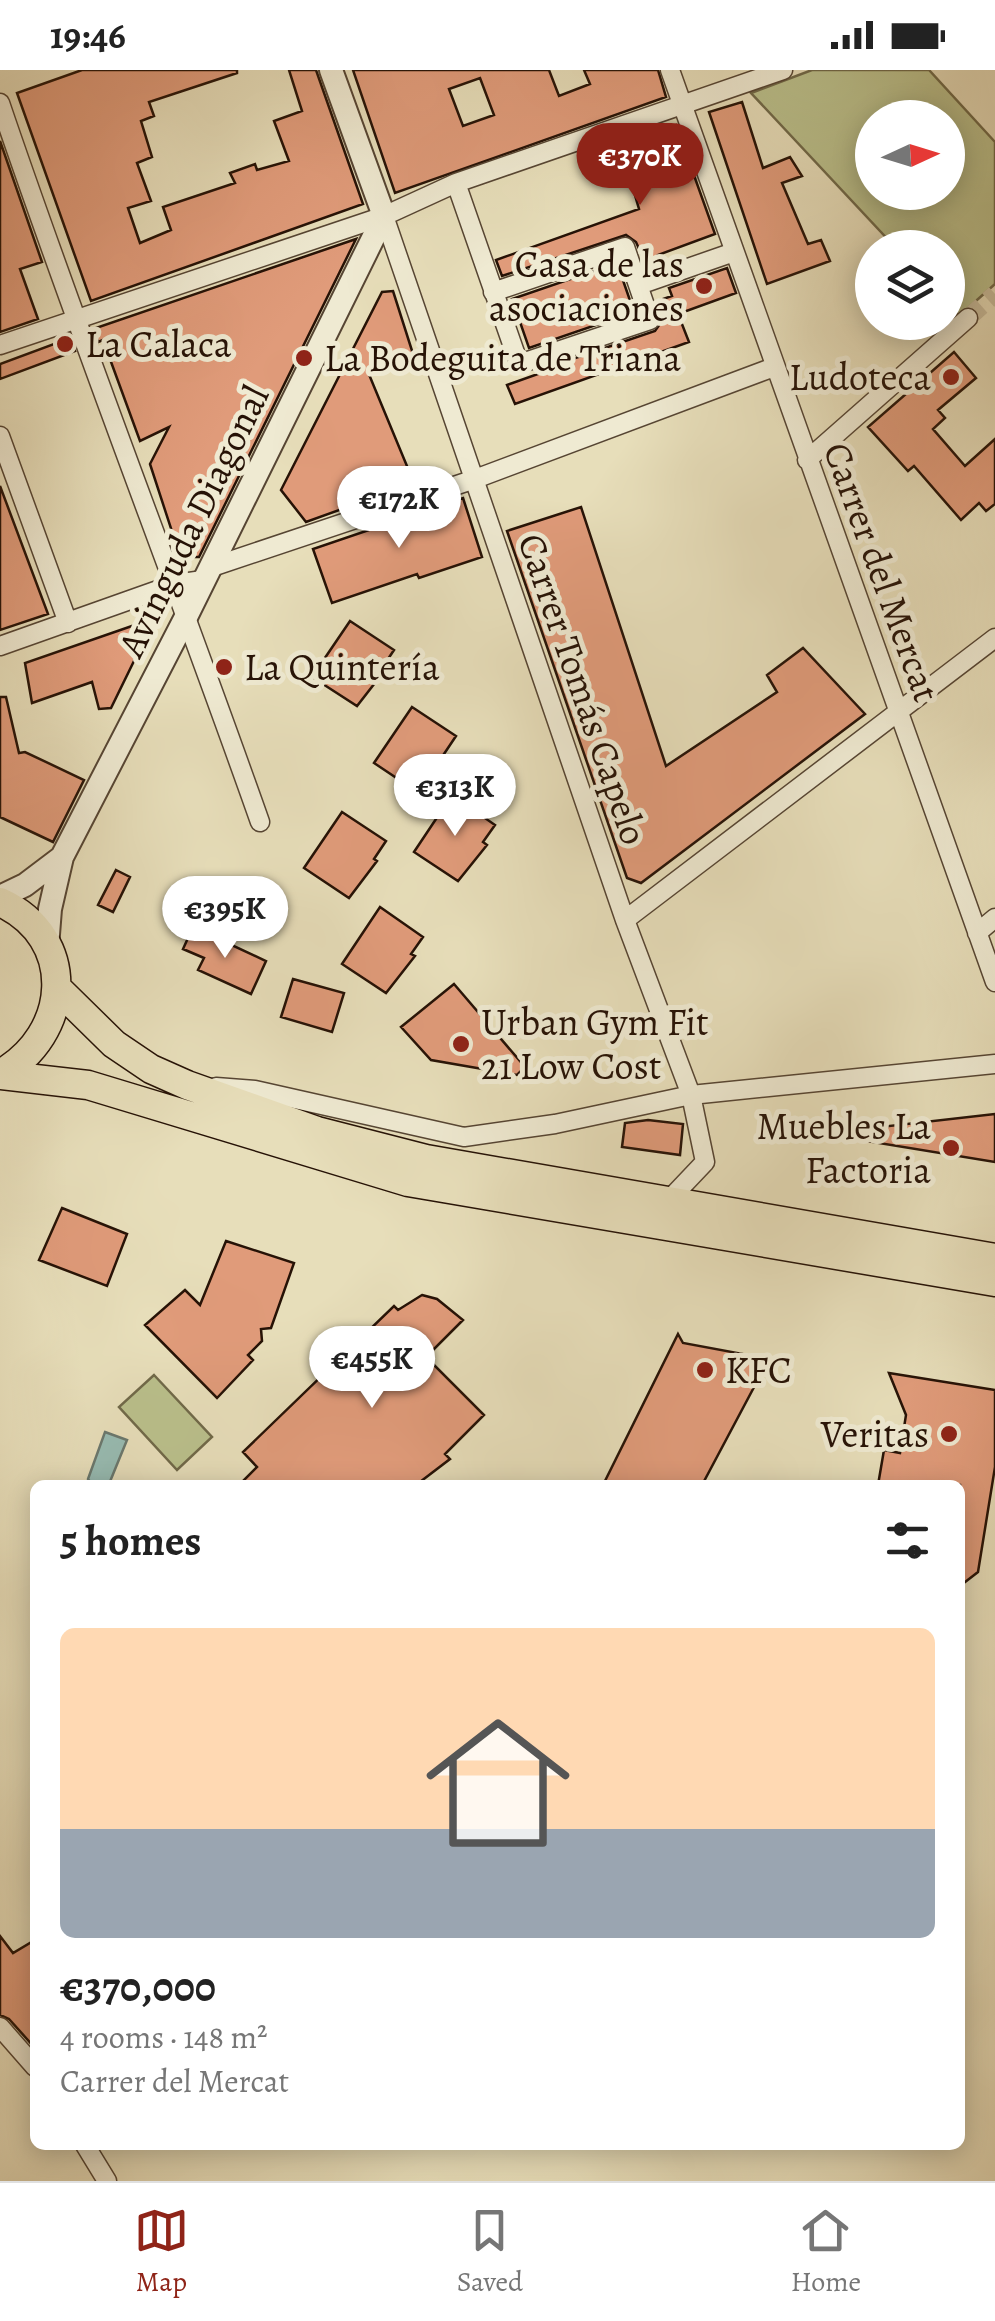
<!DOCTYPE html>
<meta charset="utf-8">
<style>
body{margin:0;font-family:Alegreya,serif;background:#f6f6f6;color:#222;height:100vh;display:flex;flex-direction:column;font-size:38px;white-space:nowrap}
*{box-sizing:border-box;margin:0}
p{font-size:32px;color:#767676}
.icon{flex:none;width:55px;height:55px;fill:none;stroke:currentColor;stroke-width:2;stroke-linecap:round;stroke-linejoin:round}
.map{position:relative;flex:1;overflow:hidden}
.sheet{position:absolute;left:30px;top:1410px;width:935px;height:670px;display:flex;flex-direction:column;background:#fff;border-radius:15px;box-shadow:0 5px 25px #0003}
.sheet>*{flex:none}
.needle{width:65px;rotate:86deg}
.controls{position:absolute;left:855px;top:30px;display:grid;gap:20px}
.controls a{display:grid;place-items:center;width:110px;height:110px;border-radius:50%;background:#fff;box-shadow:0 5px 25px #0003;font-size:50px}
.price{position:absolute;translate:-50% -85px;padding:0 22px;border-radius:35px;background:#fff;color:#222;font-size:32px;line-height:65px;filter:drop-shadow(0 2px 5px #0008)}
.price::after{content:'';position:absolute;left:50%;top:60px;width:30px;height:22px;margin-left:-15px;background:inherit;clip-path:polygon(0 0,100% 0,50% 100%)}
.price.selected{background:#8f2418;color:#fff}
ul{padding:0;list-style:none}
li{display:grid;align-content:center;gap:20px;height:530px;padding:0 30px}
li span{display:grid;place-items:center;height:310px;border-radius:15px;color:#555}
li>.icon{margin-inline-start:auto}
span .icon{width:180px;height:180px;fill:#fffc;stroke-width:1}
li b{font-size:42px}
h2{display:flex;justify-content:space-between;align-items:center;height:120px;padding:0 30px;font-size:42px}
.status{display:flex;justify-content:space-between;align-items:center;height:70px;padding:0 50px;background:#fff;direction:ltr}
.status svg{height:28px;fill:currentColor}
.tab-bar{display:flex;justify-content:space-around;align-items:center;height:140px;border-top:2px solid #e0e0e0;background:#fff;font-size:28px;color:#767676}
.tab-bar a{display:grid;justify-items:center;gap:5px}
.tab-bar .selected{color:#8f2418}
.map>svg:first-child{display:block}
.green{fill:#bac08c;stroke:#706949;stroke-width:2.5;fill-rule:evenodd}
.water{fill:#97bcb3;stroke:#6a786e;stroke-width:2.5}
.building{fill:#e09b7a;stroke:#261206;stroke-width:2.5;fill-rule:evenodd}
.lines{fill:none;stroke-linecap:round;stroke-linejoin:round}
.minor-tunnel{stroke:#cabf9f;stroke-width:18;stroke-dasharray:18 9;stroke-linecap:butt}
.minor-casing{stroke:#564533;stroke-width:21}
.tertiary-casing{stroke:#564533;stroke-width:26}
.primary-casing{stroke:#261206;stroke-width:31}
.minor{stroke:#efead2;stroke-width:18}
.tertiary{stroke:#efead2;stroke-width:22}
.primary{stroke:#e7deba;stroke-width:28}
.poi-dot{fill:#8f2418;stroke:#efead2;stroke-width:4}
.labels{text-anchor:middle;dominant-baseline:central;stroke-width:10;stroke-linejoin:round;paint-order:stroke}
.poi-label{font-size:38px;fill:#261206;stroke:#efead2;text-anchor:start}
.street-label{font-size:38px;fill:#261206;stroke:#efead2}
</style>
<div class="status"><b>19:46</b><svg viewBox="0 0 49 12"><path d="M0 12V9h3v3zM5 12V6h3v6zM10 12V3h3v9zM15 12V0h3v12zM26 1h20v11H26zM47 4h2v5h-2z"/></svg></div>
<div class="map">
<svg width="995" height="2111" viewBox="0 0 995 2111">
<rect width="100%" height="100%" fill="#e7deba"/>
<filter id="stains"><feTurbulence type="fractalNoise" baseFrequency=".002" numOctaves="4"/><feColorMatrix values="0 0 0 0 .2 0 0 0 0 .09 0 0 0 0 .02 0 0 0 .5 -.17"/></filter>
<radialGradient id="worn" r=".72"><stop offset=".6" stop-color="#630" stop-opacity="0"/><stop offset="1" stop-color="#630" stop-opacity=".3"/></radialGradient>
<path class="green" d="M812 0H929L995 72V214L959 246 948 234V178L895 177 751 23ZM872 48H948V122H872Z
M154 1305 212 1367 177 1400 119 1337Z"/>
<path class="water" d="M105 1362 127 1370 109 1414 93 1415 88 1409Z"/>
<path class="building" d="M82 0H237V3L149 32 154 46 141 51 152 87 137 93 151 131 128 138 140 173 171 160 163 137 235 113 230 103 255 94 257 100 289 91 274 51 302 41 289 0H316L363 134 91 231 17 23Z
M353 0H549L559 26 590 14 584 0H658L666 27 395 123ZM480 8 494 45 463 56 449 19Z
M742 32 763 98 790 87 802 106 782 113 808 174 821 170 830 191 767 214 709 42Z
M676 55 715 164 658 185 661 194 648 199 636 172 626 165 502 206 496 190 639 139 620 74Z
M0 71 42 192 20 199 38 249 0 262Z
M356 169 199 487H185L179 483 150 394 169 357 140 371 103 270 98 272 93 259Z
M617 193 634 242 529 278 512 229Z
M727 198 736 223 678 244 689 272 515 334 507 315 538 304 537 301 655 261 662 251 657 231 672 226 669 218Z
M393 221 414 287 368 302 414 413 306 452 281 420 382 222Z
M70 268 75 281 0 309V294Z
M954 282 976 308 938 340 945 348 933 359 965 396 995 369V434L986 441 979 433 961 450 914 396 908 401 868 357Z
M0 416 48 544 0 560Z
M463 428 482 487 419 508 417 504 332 533 313 479Z
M581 437 666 696 777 622 767 605 803 578 865 644 641 813 627 808 507 461Z
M155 548 111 638 99 639 92 612 32 633 25 593Z
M350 551 394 580 382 598 385 600 357 636 312 607Z
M0 627H6L19 683 25 682 84 710 53 772 0 747Z
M412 637 456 666 444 684 447 686 419 723 374 693Z
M452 725 495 755 483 772 487 775 458 811 414 782Z
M342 742 386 771 374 789 377 791 349 828 304 798Z
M116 800 130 807 113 842 98 835Z
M380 837 423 867 411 884 415 886 386 923 342 894Z
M193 857 266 891 251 924 198 900 204 888 183 879Z
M293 909 344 923 332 962 281 947Z
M454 914 525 997 517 1005 431 990 401 957Z
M995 1044V1092L836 1066V1062Z
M648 1050 683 1054 680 1085 622 1077 625 1053Z
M62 1138 127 1164 107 1216 39 1190Z
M226 1171 294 1193 271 1258 261 1259 262 1271 248 1285 253 1290 217 1328 145 1255 185 1220 200 1235Z
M422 1225 437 1229 463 1250 426 1287 484 1345 445 1384 450 1389 416 1415H239L257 1397 243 1382 394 1236 398 1240Z
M678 1264 683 1273 769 1289 702 1415H603Z
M889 1303 995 1320V1397L978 1502 960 1516V1415H878L884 1380 900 1383 906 1345Z
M0 1866 13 1883 35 1870V1978L9 1949 0 1945Z"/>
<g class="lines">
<path class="minor-tunnel" d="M968 248 995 224"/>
<defs>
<path id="minor" d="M670 0 995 912
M0 33C82 275 175 511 260 752
M456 113 519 294 650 250 625 177 493 222
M384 146 625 850 691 1025 705 1092 668 1131
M639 215 734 182
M0 275 384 146 456 113 783 0
M0 366 68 553
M807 390 968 248
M209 498 475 409 774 297
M0 576 175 514 203 510
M625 850 995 568
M977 863 995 848
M216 1017 255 1020 464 1067 555 1054 691 1025 995 994
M0 1957 35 1997
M85 2075 107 2111"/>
<path id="tertiary" d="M0 827 25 815 62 787
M47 877 50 839 62 787 187 545 384 146 331 0"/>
<path id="primary" d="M0 832C79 868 71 965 0 1004
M57 918 114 974 151 999 187 1015 317 1061 426 1089 995 1188
M0 1005 88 1015 408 1112 995 1212"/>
</defs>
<use href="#minor" class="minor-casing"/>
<use href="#tertiary" class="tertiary-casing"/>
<use href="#primary" class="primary-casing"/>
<use href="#minor" class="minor"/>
<use href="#tertiary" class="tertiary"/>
<use href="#primary" class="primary"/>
</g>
<g class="poi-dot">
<circle cx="704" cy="216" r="10"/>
<circle cx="65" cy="274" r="10"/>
<circle cx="304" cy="288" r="10"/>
<circle cx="951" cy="307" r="10"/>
<circle cx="224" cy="597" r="10"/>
<circle cx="461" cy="974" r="10"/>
<circle cx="951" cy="1078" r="10"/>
<circle cx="705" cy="1300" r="10"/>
<circle cx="949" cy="1364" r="10"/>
</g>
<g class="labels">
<g class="poi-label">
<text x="684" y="194" text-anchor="end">Casa de las<tspan x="684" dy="44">asociaciones</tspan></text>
<text x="85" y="274">La Calaca</text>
<text x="324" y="288">La Bodeguita de Triana</text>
<text x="931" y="307" text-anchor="end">Ludoteca</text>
<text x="244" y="597">La Quintería</text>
<text x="481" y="952">Urban Gym Fit<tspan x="481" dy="44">21 Low Cost</tspan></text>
<text x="931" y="1056" text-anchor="end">Muebles La<tspan x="931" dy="44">Factoria</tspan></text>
<text x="725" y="1300">KFC</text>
<text x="929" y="1364" text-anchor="end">Veritas</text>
</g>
<g class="street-label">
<text transform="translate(193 451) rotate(-64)">Avinguda Diagonal</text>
<text transform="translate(882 502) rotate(70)">Carrer del Mercat</text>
<text transform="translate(583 619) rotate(71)">Carrer Tomás Capelo</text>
</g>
</g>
<rect width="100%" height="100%" filter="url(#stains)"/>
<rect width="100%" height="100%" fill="url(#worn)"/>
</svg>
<div class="controls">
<a><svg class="needle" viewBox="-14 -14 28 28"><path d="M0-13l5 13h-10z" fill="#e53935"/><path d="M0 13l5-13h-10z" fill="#767676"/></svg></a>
<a><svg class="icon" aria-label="layers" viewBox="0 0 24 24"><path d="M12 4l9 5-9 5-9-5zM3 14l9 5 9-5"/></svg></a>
</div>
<b class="price selected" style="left:640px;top:138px">€370K</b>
<b class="price" style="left:399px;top:481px">€172K</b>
<b class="price" style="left:455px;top:769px">€313K</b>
<b class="price" style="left:225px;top:891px">€395K</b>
<b class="price" style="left:372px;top:1341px">€455K</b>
<section class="sheet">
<h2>5 homes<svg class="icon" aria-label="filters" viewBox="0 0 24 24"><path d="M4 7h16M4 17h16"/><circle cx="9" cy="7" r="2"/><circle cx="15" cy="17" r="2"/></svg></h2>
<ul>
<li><span style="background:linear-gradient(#ffd9b3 65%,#9aa5b1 0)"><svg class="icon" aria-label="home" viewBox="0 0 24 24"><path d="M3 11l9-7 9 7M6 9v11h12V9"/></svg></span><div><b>€370,000</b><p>4 rooms · 148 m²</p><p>Carrer del Mercat</p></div></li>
</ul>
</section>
</div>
<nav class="tab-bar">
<a class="selected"><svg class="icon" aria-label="map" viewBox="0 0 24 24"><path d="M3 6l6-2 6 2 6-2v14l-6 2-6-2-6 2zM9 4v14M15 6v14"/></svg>Map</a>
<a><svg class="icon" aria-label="saved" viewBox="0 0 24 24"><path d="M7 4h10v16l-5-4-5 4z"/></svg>Saved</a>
<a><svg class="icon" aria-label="home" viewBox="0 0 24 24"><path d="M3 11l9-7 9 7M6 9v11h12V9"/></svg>Home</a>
</nav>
